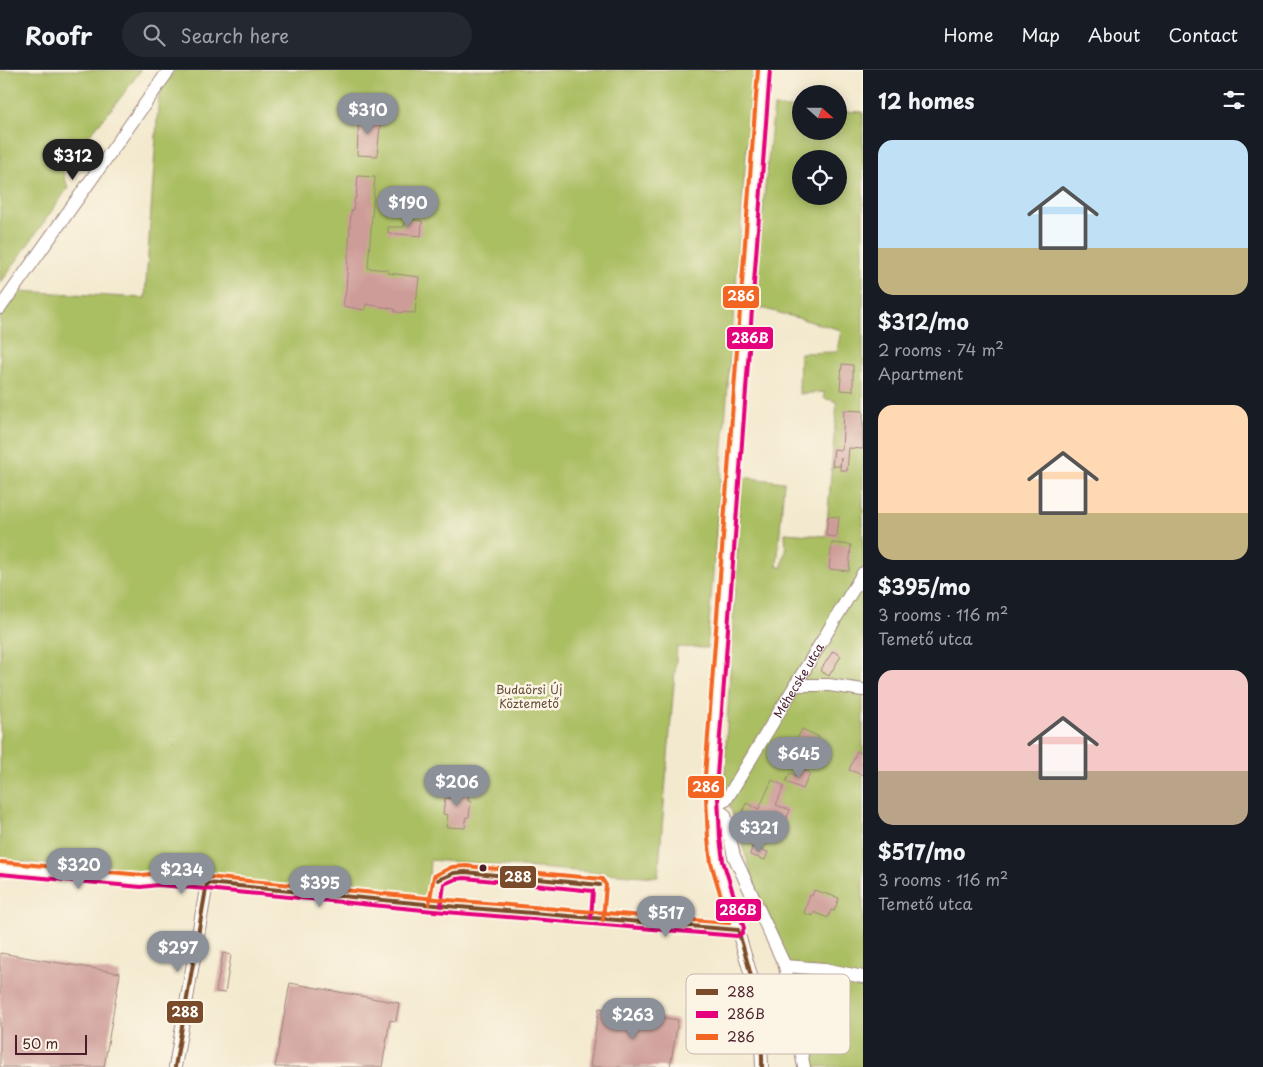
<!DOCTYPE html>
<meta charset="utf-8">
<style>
body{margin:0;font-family:"Playpen Sans",sans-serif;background:#242831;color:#f1f3f6;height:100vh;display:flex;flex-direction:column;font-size:19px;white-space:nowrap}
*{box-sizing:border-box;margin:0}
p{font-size:16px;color:#9ea1a6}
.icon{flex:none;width:28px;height:28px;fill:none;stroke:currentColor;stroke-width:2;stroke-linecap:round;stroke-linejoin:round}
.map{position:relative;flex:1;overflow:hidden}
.sheet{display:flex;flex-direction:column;background:#171b24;width:400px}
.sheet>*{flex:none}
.needle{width:32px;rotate:111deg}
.fabs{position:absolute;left:792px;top:15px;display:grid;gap:10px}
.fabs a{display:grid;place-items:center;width:55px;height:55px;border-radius:50%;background:#171b24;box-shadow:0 2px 12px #0003;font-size:25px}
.scale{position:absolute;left:15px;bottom:12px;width:72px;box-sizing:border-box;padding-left:5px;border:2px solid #4a1f2b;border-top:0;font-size:14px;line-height:18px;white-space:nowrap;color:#4a1f2b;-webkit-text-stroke:4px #fcf5e5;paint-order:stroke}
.price{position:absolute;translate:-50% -42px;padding:0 11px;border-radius:18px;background:#8c9099;color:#fff;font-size:16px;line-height:32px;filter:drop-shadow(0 1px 2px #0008)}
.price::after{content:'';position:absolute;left:50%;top:30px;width:15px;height:11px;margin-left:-8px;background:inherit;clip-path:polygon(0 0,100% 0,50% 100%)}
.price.active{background:#222;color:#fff}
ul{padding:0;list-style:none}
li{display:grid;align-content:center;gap:10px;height:265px;padding:0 15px}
li span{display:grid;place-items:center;height:155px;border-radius:15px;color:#555}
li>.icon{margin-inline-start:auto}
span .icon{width:90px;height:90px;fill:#fffc;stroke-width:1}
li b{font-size:21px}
h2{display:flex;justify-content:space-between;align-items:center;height:60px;padding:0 15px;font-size:21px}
header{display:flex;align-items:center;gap:30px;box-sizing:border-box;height:70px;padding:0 25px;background:#171b24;border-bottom:1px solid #363941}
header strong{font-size:24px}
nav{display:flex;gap:28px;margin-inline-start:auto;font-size:18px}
.search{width:350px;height:45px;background:#242831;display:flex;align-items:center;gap:12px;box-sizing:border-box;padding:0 18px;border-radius:28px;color:#9ea1a6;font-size:19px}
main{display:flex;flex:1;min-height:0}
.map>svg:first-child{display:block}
.green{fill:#aabe62;stroke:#7a6e46;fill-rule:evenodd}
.building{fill:#ce9c98}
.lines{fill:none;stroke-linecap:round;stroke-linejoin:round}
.minor-casing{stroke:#9e847c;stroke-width:14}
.minor{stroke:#fff;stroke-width:12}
.bus-1-casing{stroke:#fcf5e5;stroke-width:8}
.bus-2-casing{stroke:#fcf5e5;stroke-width:8}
.bus-3-casing{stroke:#fcf5e5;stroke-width:8}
.bus-1{stroke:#7a4b2a;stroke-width:4}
.bus-2{stroke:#e5007d;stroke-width:4}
.bus-3{stroke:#f26522;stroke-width:4}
.bus-dot{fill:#4a1f2b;stroke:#fcf5e5;stroke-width:2}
.labels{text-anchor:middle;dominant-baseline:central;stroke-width:5;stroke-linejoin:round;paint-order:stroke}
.street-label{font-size:12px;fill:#4a1f2b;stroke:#fcf5e5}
.park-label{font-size:12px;fill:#674f3c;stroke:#fcf5e5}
.key{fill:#fcf5e5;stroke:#c7b5ad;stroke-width:1}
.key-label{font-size:14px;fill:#4a1f2b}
.line-badge{stroke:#fcf5e5;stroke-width:2}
.badge-label{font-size:14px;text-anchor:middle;font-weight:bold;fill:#fff}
</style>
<header>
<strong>Roofr</strong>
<div class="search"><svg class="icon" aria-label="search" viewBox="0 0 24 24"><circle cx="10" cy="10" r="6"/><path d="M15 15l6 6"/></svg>Search here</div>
<nav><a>Home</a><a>Map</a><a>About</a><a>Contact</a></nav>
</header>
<main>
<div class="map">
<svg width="863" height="997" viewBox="0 0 863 997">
<rect width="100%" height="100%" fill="#fcf5e5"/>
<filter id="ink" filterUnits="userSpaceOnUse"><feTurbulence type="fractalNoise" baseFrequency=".02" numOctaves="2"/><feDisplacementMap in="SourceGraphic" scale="10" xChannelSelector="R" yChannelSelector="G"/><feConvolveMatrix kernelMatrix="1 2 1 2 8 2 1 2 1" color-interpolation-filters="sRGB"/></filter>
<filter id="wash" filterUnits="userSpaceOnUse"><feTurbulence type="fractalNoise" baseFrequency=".0096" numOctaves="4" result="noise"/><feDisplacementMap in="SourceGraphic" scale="20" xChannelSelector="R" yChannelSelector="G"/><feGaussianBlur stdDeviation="1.12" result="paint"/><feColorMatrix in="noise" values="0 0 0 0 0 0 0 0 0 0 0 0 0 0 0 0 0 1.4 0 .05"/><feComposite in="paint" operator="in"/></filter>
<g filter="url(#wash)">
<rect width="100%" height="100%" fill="#f3e9ce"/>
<path class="green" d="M0 0H141L118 31 62 98 68 118 0 214Z
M175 0H753L707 578 677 577 658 807 430 790 428 822 423 827 121 802 0 790V247L19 221 145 228 159 22Z
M774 37 801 39V61H839V41L863 42V997H814L803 930 759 828 726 724 724 710 741 407 784 412 777 497H782L784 486 786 481 785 463 826 466 837 332 824 328V322L799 324 800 283 837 282 841 260 758 237 757 191ZM801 89H839V126H801Z"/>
<g id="blocks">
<path class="building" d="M359 44 381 47 377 86 357 85Z
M358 106 375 107 368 198 388 200V203L419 207 415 243 395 242V239L366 234 365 240 343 236 346 220 351 141H353L355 127 356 128Z
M405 149 422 151 421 166 388 163V157H404Z
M842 294 853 295V321L840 320Z
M844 340 863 341V379L849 378 847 401 840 400 841 388 840 396H832L834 379 842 380Z
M828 446 839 447 837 467 826 466Z
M832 473 851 475 849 501 829 499Z
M833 581 841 586 829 606 820 601Z
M802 659 819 667 812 682 795 674Z
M857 681 863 684V705L849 700Z
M800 699 810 703 803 719 786 712 790 703 797 706Z
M772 710 784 716 776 735 790 740 784 755 761 745 760 750 743 741 746 733 759 739Z
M450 716 469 718 468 731H471L469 747H466L465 758 446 757 448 745 443 744 445 728 449 729Z
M752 777 768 782 765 790 750 785Z
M814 820 839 828 834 841 831 840 828 848 814 842 813 846 804 843 810 825 812 826Z
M0 883 120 903 104 997H0Z
M223 883 231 885 225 923 216 922Z
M290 913 399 933 396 951 390 950 382 997H275Z
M599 938 678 950 670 997H590Z"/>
</g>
</g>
<g filter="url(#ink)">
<use href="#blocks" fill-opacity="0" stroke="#9e847c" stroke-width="1"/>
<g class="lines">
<defs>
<g id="minor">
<path d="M0 238 169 0"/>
<path d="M795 615H829L863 620"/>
<path d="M712 736 725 745 734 786 785 896 804 997"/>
<path id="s1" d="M712 736 726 730 863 503"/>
<path d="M0 798 142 811 158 809 207 813 435 835 738 860"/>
<path d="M785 896 824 899 863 907"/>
<path d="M175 997 207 813"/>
<path d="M762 997 760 946 757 925 717 792 714 769 711 706 764 0"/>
</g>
</defs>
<use href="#minor" class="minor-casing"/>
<use href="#minor" class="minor"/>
<defs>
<path id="bus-1" d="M438 810 454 803 465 802 600 815
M207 813 435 835 738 860
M738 860C752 905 763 949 762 997
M175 997 207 813"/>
<path id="bus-2" d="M0 804 141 817 158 815 206 819 434 841 737 866 742 864 744 858 723 791 720 768 717 706 770 0
M441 836 444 814 456 809 465 808 593 821 591 848"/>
<path id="bus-3" d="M1 792 142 805 159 803 208 807 436 829 729 853 711 793 708 769 705 706 758 0
M429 834 434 806 452 797 466 796 602 809 606 815 603 850"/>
</defs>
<use href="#bus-1" class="bus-1-casing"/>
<use href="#bus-2" class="bus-2-casing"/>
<use href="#bus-3" class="bus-3-casing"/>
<use href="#bus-1" class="bus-1"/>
<use href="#bus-2" class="bus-2"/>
<use href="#bus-3" class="bus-3"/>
</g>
</g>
<circle class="bus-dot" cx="483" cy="798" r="4.5"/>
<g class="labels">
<g class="street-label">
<text stroke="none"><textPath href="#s1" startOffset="155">Méhecske utca</textPath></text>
</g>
<g class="park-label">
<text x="529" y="619">Budaörsi Új<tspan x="529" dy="14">Köztemető</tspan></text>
</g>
</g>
<rect x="686" y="904" width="164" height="80" rx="8" class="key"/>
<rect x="696" y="919" width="22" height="6" fill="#7a4b2a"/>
<rect x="696" y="941" width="22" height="7" fill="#e5007d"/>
<rect x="696" y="964" width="22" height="6" fill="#f26522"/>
<g class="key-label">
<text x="727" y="927">288</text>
<text x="727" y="949">286B</text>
<text x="727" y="972">286</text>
</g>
<g class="line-badge">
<rect x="722" y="215" width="38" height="24" rx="5" fill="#f26522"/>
<rect x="726" y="256" width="48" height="24" rx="5" fill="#e5007d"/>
<rect x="687" y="705" width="38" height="24" rx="5" fill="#f26522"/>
<rect x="499" y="795" width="38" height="24" rx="5" fill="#7a4b2a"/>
<rect x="715" y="828" width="47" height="24" rx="5" fill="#e5007d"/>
<rect x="166" y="930" width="38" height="24" rx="5" fill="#7a4b2a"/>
</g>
<g class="badge-label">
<text x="741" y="231">286</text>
<text x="750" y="273">286B</text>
<text x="706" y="722">286</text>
<text x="518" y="812">288</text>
<text x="738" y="845">286B</text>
<text x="185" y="947">288</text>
</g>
</svg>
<div class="fabs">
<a><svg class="needle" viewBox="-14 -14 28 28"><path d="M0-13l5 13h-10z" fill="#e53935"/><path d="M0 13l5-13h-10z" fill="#9ea1a6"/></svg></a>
<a><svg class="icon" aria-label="locate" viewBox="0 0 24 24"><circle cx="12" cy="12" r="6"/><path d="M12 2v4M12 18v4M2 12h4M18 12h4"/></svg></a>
</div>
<div class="scale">50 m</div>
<b class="price" style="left:368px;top:65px">$310</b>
<b class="price active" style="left:73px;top:111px">$312</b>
<b class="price" style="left:408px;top:158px">$190</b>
<b class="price" style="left:799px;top:709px">$645</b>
<b class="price" style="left:457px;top:737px">$206</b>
<b class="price" style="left:759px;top:783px">$321</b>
<b class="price" style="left:79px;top:820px">$320</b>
<b class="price" style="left:182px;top:825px">$234</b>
<b class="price" style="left:320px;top:838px">$395</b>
<b class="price" style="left:666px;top:868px">$517</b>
<b class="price" style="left:178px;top:903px">$297</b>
<b class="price" style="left:633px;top:970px">$263</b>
</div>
<section class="sheet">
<h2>12 homes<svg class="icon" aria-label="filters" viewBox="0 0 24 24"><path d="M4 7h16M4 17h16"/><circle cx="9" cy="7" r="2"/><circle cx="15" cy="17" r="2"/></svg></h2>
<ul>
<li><span style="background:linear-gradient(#bfe0f5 70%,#c2b280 0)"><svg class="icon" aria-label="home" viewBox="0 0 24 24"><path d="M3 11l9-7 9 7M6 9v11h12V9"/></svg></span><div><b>$312/mo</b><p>2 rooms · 74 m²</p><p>Apartment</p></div></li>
<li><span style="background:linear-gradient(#ffd9b3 70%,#c2b280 0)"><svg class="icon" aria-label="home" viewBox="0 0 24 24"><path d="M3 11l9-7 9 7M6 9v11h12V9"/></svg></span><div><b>$395/mo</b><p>3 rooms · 116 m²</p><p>Temető utca</p></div></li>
<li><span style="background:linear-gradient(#f6c9c9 65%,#b9a48a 0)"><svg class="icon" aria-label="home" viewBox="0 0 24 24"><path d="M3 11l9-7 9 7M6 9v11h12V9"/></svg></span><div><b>$517/mo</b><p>3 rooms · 116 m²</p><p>Temető utca</p></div></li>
</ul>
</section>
</main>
